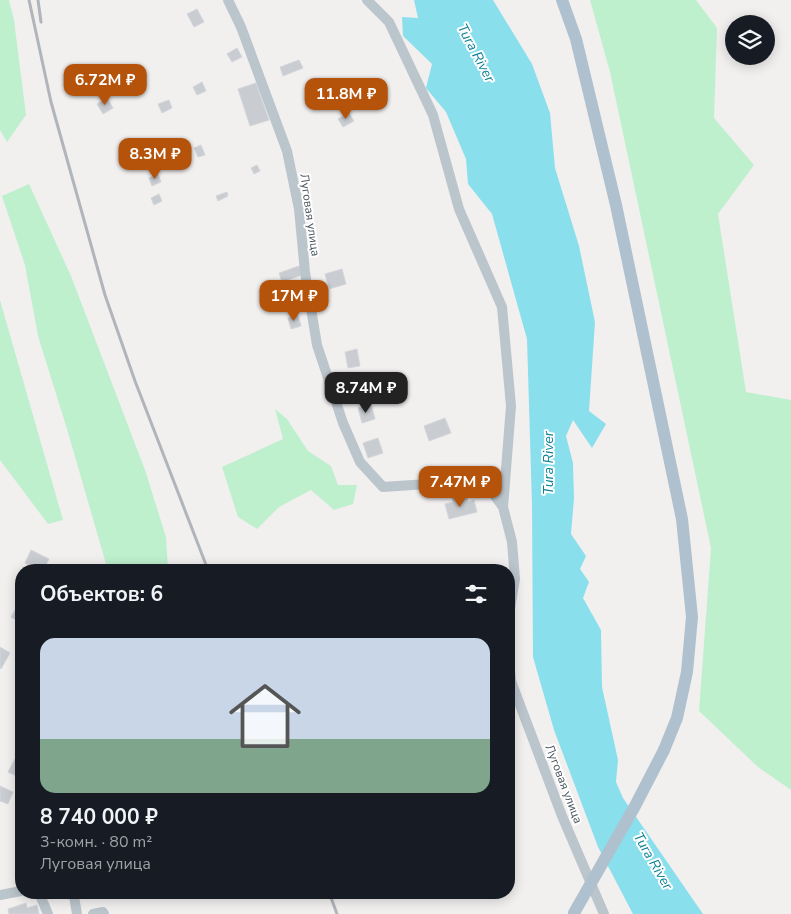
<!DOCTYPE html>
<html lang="ru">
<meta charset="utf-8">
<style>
body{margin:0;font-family:"Nunito Sans",sans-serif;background:#20242c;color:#f1f3f6;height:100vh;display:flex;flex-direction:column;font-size:19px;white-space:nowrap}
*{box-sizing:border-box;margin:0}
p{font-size:16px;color:#9ea1a6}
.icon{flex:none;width:28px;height:28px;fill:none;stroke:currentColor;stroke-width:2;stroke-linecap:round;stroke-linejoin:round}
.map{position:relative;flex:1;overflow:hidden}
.sheet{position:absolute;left:15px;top:564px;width:500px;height:335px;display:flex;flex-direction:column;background:#171b24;border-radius:20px;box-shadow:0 2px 12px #0003}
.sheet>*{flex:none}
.buttons{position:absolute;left:725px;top:15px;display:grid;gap:10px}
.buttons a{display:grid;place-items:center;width:50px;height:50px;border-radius:50%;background:#171b24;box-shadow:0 2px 12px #0003;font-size:25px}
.price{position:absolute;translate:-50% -42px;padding:0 11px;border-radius:10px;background:#b45309;color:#fff;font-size:16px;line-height:32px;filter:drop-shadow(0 1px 2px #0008)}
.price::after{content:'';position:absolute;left:50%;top:30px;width:15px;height:11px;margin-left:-8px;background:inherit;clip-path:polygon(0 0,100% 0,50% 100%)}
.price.on{background:#222;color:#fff}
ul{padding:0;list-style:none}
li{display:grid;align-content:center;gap:10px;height:265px;padding:0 25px}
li+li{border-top:1px solid #363941}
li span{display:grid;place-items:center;height:155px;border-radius:15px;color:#555}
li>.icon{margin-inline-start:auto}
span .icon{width:90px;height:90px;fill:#fffc;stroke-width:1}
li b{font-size:21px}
h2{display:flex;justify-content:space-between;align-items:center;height:60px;padding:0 25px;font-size:21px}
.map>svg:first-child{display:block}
.green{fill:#bef0ce}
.water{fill:#8adfed}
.building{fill:#c9cdd2;stroke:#d3d6db}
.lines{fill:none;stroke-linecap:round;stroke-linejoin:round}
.minor{stroke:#bbc5cc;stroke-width:10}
.major{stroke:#afc1ce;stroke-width:12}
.rail{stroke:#b1b5ba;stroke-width:3}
.major-bridge{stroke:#afc1ce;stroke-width:12}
.labels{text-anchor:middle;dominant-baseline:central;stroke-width:4;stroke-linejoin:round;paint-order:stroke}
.street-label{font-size:12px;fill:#47545d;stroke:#fff}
.water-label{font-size:14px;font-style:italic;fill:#0c8195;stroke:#fff}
</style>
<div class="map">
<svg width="791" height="914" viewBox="0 0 791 914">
<rect width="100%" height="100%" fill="#f2efef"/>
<path class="green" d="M0 0H9L14 20 26 115 7 142 0 130Z
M590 0H696L717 28 714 118 754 165 718 214 746 392 791 400V790L758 767 699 711 711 548 610 72Z
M29 184 71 276 145 470 166 537 168 570H109L106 564 67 429 38 336 25 265 2 196Z
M0 300 63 520 48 524 0 460Z
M275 409 287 419 308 451 331 466 338 485H357L353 504 334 510 311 490 279 507 257 529 238 517 222 467 283 439Z"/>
<path class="water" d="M414 0H493L532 64 550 113 555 168 579 246 595 322 589 411 606 424 592 448 573 420 566 436 573 463 574 498 571 534 586 556 580 569 589 582 583 598 601 630 602 687 618 760 616 782 623 798 703 914H633L598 847 554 730 533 657 532 505 527 339 492 214 468 184 466 159 446 112 426 88 432 64 403 36 402 17 418 18Z"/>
<path class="building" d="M197 9 204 22 194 27 187 14Z
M237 48 242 57 232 62 227 54Z
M299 60 303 68 283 76 280 67Z
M202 82 206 91 197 95 193 87Z
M256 83 269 120 250 126 238 89Z
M107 98 113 108 103 114 97 104Z
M169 100 172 108 162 113 158 104Z
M349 113 354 121 343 127 338 119Z
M201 145 205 155 198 157 194 148Z
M257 165 260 171 254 174 251 168Z
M158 174 161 182 152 186 149 178Z
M227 192 228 196 218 201 216 196Z
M159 194 162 201 154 205 151 198Z
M299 266 302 275 282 282 279 273Z
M342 269 346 284 329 289 325 274Z
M298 315 301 326 291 329 288 318Z
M357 349 360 366 348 368 345 352Z
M371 404 375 419 362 423 358 408Z
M445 418 451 433 429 441 424 426Z
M378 438 383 453 368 458 363 443Z
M457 497 458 499 467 497 468 502 474 500 477 512 449 519 445 504 453 502 452 498Z
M31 550 49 559 43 570H37L25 563Z
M17 607 21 609V623L11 617Z
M0 647 10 653 1 669 0 668Z
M17 755 21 757V778L8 772Z
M0 786 13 792 8 804 0 801Z
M26 903 27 908 37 905 39 914H9L8 909Z"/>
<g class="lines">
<path class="minor" d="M228 0 241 27 287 151 299 209 305 272 317 345 343 423 360 462 383 487 472 481 489 488 503 507 512 542 515 579 509 614
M367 0 389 22 433 115 459 209 502 307 511 406 503 507
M509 660 511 681 562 816 604 914
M29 892 40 895 48 914
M76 892 74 896 77 914
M0 895 21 891
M93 914 103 912 104 914"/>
<path class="major" d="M562 0 576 39 616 205 682 519 692 617 687 672 677 718 664 750"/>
<path class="rail" d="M29 0 51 102 105 295 135 381 208 570
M38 0 41 22
M329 892 337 914"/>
<path class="major-bridge" d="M574 913 635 806 664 750"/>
</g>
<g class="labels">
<g class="street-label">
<text transform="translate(310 215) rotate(82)">Луговая улица</text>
<text transform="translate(564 784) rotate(69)">Луговая улица</text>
</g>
<g class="water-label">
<text transform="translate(476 53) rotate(62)">Tura River</text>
<text transform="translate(548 463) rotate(-90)">Tura River</text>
<text transform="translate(653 861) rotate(60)">Tura River</text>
</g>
</g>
</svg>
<div class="buttons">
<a><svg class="icon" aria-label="layers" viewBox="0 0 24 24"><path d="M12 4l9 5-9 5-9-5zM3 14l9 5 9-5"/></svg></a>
</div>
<b class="price" style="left:105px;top:106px">6.72M ₽</b>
<b class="price" style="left:346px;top:120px">11.8M ₽</b>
<b class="price" style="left:155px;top:180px">8.3M ₽</b>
<b class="price" style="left:294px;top:322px">17M ₽</b>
<b class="price on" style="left:366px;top:414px">8.74M ₽</b>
<b class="price" style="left:460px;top:508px">7.47M ₽</b>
<section class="sheet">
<h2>Объектов: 6<svg class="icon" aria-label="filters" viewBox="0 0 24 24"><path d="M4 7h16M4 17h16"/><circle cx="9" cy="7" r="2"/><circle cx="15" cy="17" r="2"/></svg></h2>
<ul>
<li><span style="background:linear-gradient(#c9d6e8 65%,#7fa58c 0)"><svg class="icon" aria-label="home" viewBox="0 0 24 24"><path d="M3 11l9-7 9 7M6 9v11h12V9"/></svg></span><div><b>8 740 000 ₽</b><p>3-комн. · 80 m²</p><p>Луговая улица</p></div></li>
</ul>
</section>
</div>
